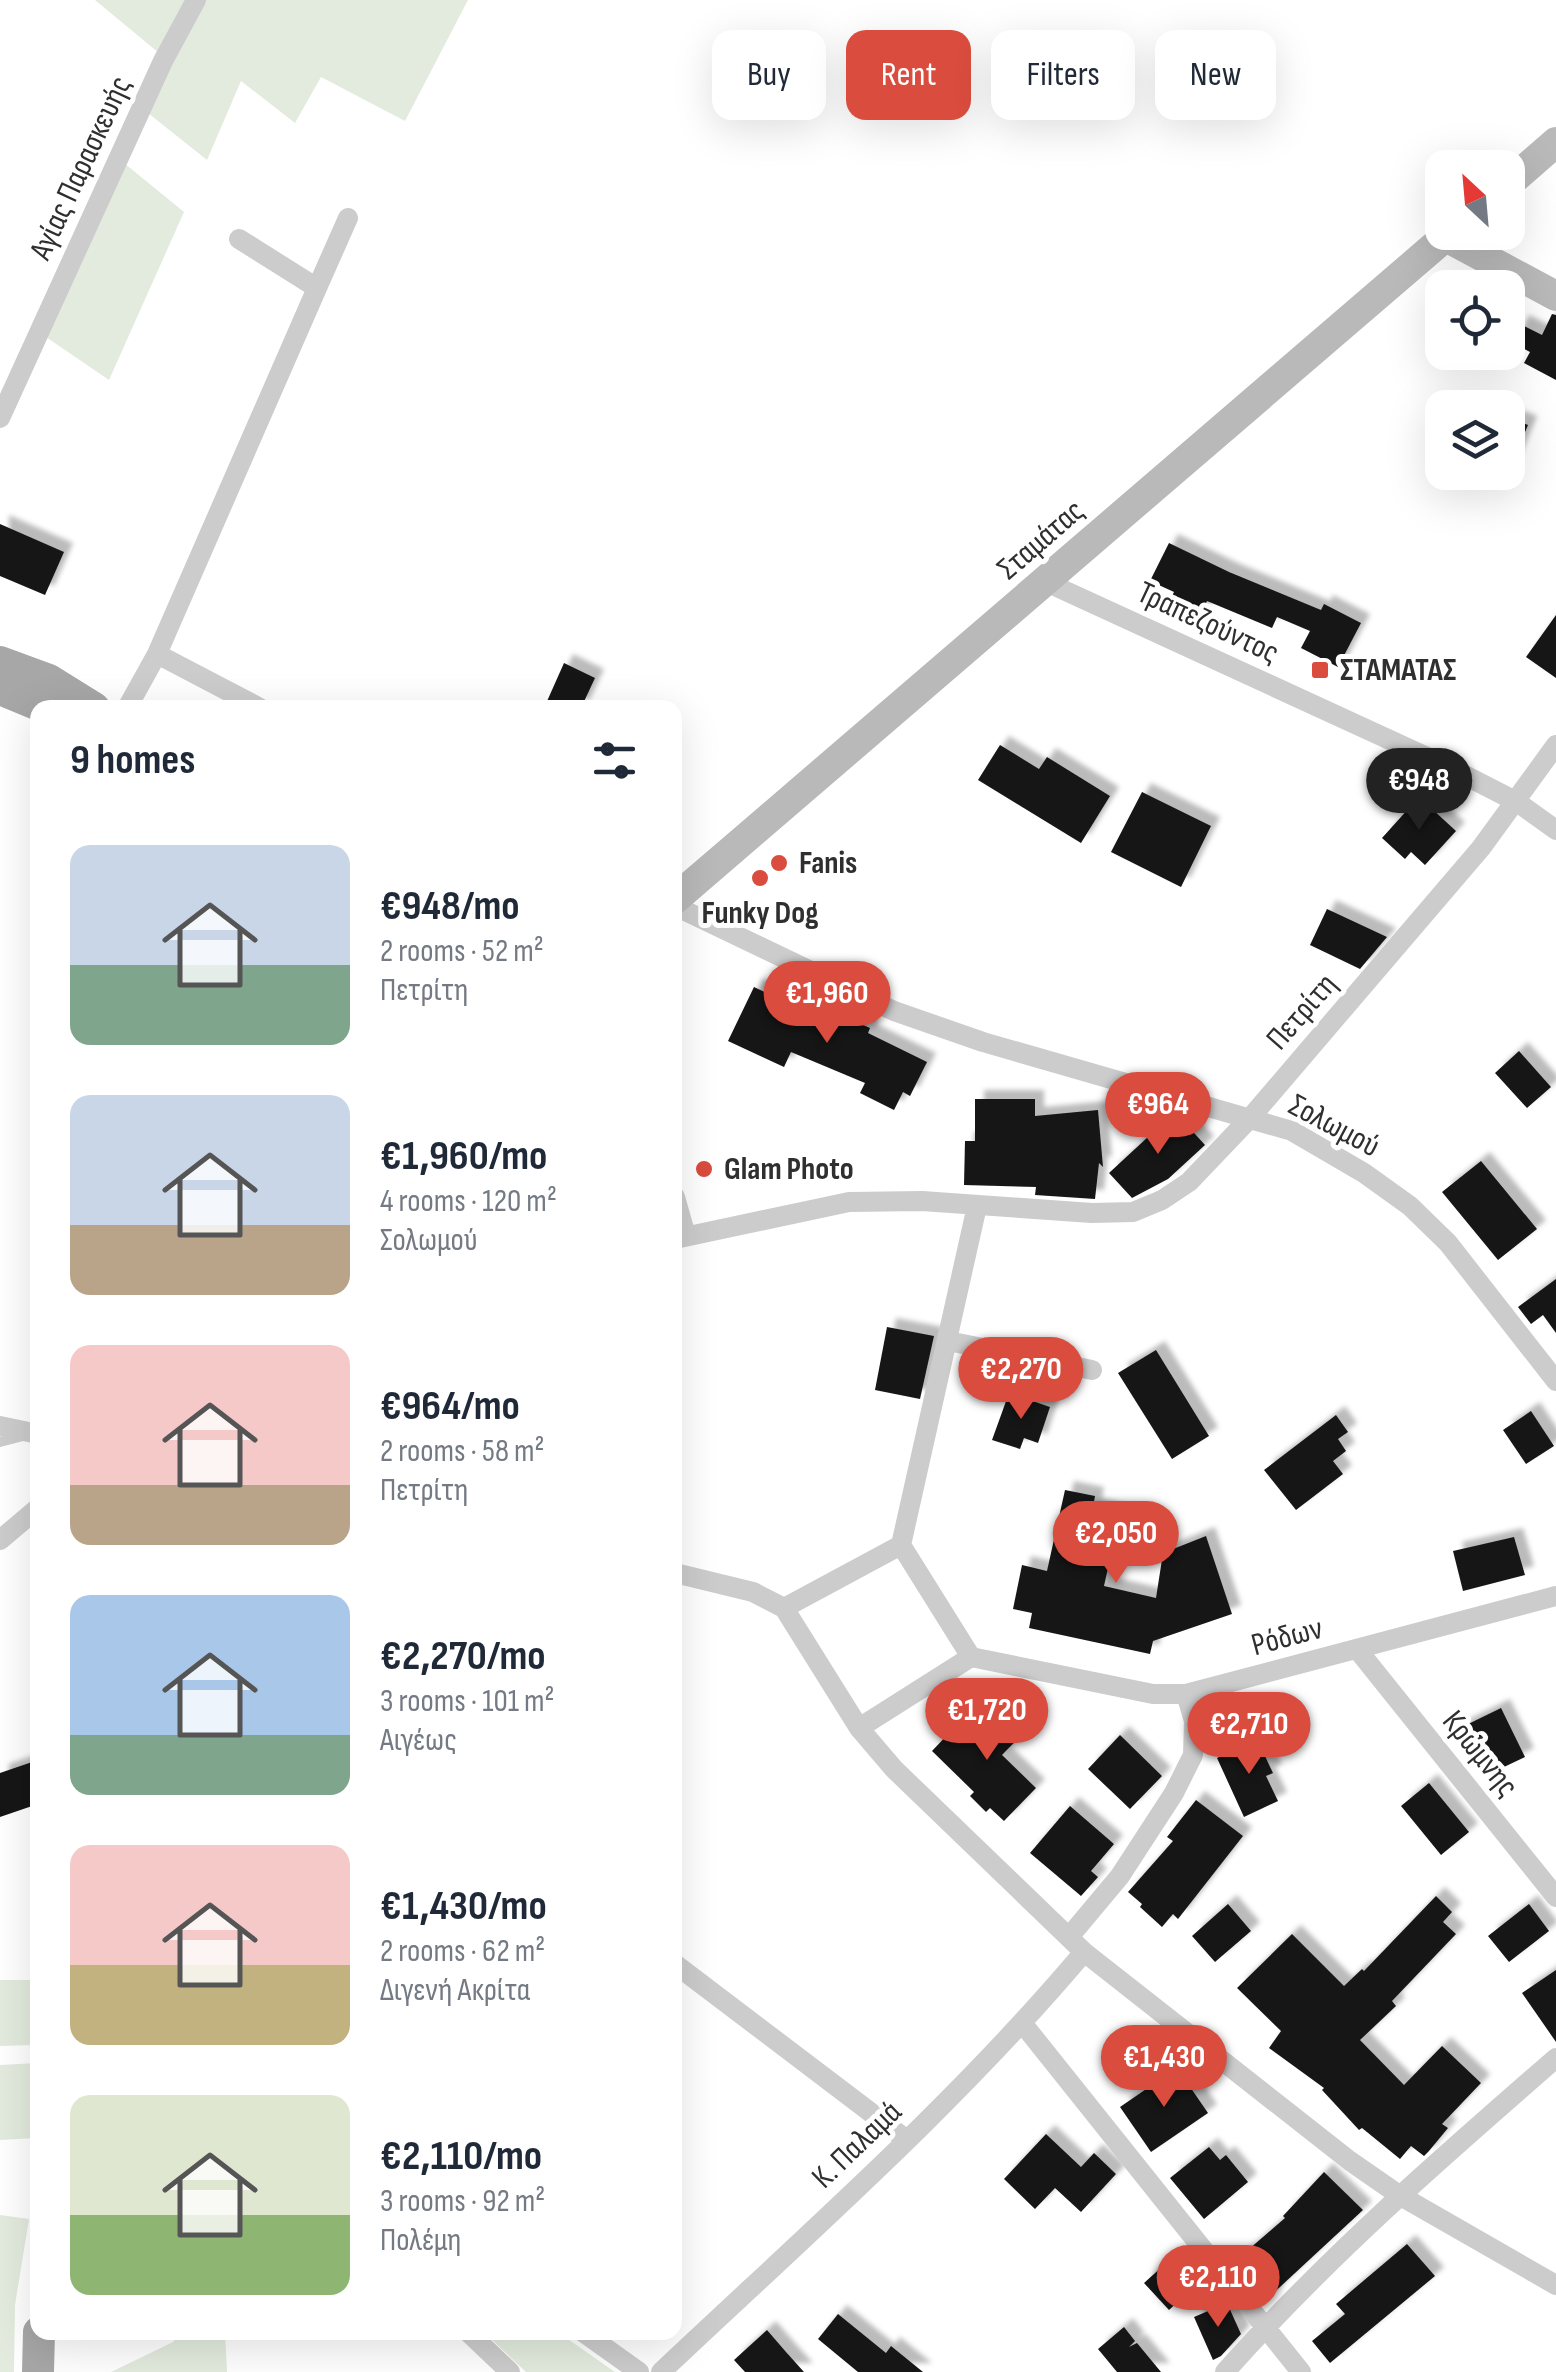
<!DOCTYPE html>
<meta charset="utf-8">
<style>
body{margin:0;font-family:"Sofia Sans Condensed",sans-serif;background:#f6f6f7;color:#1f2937;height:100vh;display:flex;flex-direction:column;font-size:38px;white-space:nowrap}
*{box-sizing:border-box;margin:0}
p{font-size:32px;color:#747a83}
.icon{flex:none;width:55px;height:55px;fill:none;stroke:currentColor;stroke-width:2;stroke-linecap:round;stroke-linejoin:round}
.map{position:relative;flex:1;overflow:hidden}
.drawer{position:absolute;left:30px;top:700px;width:652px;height:1640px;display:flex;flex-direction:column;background:#fff;border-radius:20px;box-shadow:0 10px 40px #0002}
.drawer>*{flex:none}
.top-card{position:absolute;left:712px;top:30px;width:692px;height:90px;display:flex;gap:20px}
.needle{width:65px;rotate:334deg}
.fabs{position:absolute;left:1425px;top:150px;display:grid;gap:20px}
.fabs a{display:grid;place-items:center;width:100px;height:100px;border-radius:20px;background:#fff;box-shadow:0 10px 40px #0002;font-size:50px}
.price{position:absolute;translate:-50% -85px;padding:0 22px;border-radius:35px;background:#d94c3e;color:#fff;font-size:32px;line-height:65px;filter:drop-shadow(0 2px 5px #0008)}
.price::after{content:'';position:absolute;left:50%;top:60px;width:30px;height:22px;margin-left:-15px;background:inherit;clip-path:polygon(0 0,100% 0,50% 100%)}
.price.current{background:#222;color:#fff}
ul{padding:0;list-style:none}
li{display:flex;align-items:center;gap:30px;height:250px;padding:0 40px}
li span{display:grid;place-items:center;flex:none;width:280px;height:200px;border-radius:20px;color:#555}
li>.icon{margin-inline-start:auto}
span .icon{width:120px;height:120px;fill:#fffc;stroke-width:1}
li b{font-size:42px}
h2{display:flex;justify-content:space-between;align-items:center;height:120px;padding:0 40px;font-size:42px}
.pill{padding:0 35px;border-radius:20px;background:#fff;box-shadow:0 10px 40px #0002;font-size:35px;line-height:90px}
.pill.current{background:#d94c3e;color:#fff}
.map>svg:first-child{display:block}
.green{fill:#e3ebde}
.building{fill:#161616;filter:url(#shadow)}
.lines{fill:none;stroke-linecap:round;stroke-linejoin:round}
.lane{stroke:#ccc;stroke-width:10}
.street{stroke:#ccc;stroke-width:20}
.secondary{stroke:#b9b9b9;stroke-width:30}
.primary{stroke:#a7a7a7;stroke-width:32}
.poi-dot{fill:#d94c3e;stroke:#fff;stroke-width:4}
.labels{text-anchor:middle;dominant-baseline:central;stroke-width:10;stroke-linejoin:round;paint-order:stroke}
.street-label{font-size:32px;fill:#2f2f2f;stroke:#fff}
.poi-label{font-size:32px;font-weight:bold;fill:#2f2f2f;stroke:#fff;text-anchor:start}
</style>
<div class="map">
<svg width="1556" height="2372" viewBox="0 0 1556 2372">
<defs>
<filter id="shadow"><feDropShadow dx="9" dy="-9" stdDeviation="2.5" flood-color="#0004"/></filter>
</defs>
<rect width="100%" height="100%" fill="#fff"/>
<path class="green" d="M95 0H468L405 121 321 77 295 123 241 81 207 160 148 113 171 63Z
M124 163 184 212 109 380 43 335Z
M0 1980H32L33 2045 0 2046Z
M37 2063V2138L0 2140V2065Z
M0 2215 29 2219 15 2305 14 2372H0Z
M181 2332 225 2333 227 2372H111L173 2342Z
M485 2333H559L615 2372H526Z"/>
<path class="building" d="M1552 314 1556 315V380L1524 363 1530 352 1511 342 1520 324 1542 335Z
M1508 417 1528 425 1508 473Z
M0 524 64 552 45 595 0 576Z
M1169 543 1229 572 1321 610 1324 604 1361 623 1338 667 1301 648 1310 631 1277 617 1272 628 1207 601 1200 615 1170 600 1174 592 1150 581Z
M1556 615V678L1526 657Z
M564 663 595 678 581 708H544Z
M1000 745 1039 769 1047 757 1110 796 1081 843 978 780Z
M1142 792 1211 826 1181 887 1111 852Z
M1419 797 1456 831 1425 865 1411 852 1405 859 1382 838Z
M1327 909 1387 937 1360 969 1310 945Z
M754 987 821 1019 825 1008 870 1028 868 1033 927 1062 910 1096 903 1092 894 1110 860 1093 865 1083 791 1052 784 1067 728 1041Z
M1519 1051 1551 1087 1527 1108 1495 1073Z
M975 1099H1035V1116L1098 1110 1103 1167 1099 1163 1095 1199 1035 1195 1036 1187 964 1185 965 1141H975Z
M1175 1112 1205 1145 1168 1179 1132 1198 1109 1173Z
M1481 1161 1537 1229 1498 1260 1442 1192Z
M1556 1279V1333L1543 1315 1531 1324 1518 1307Z
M887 1327 934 1336 920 1399 875 1390Z
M1156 1350 1209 1436 1172 1459 1118 1373Z
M1009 1393 1050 1407 1038 1443 1024 1438 1020 1449 992 1440Z
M1531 1411 1554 1446 1526 1464 1503 1430Z
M1336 1415 1348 1432 1338 1439 1346 1451 1333 1461 1343 1474 1296 1510 1264 1470Z
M1065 1490 1095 1496 1093 1507 1120 1514 1104 1586 1156 1598 1163 1553 1206 1536 1232 1614 1153 1641 1150 1654 1029 1628 1032 1613 1013 1609 1022 1565 1047 1571Z
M1514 1537 1525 1575 1463 1591 1453 1551Z
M1501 1708 1525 1757 1483 1777 1460 1728Z
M972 1709 995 1732 1013 1713 1028 1728 1002 1755 1036 1788 1004 1821 990 1808 986 1812 970 1796 974 1792 932 1751Z
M1120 1735 1162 1776 1130 1809 1088 1769Z
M1257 1739 1273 1773 1266 1776 1278 1801 1244 1817 1217 1758Z
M38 1760V1804L0 1817V1773Z
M1429 1783 1469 1832 1441 1855 1401 1806Z
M1196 1800 1243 1836 1178 1919 1173 1914 1162 1927 1140 1907 1142 1904 1128 1892 1173 1841 1167 1837Z
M1070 1806 1114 1844 1091 1871 1098 1877 1081 1896 1030 1853Z
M1436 1896 1452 1912 1443 1922 1456 1934 1392 2001 1396 2006 1360 2040 1404 2085 1442 2046 1481 2083 1442 2124 1448 2128 1429 2151 1424 2156 1411 2146 1400 2159 1362 2128 1359 2130 1322 2090 1324 2088 1269 2048 1281 2031 1237 1988 1292 1934 1344 1986 1362 1969 1364 1971Z
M1228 1904 1251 1931 1215 1962 1192 1936Z
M1529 1904 1549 1931 1509 1962 1488 1936Z
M1556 1970V2042L1522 1993Z
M1177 2068 1208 2113 1151 2152 1120 2107Z
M1046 2134 1081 2167 1094 2153 1116 2174 1081 2212 1055 2188 1035 2209 1004 2179Z
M1209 2147 1220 2160 1226 2155 1248 2182 1204 2219 1170 2178Z
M1324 2172 1363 2210 1267 2299 1234 2262 1285 2218 1283 2216Z
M1407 2244 1435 2276 1330 2363 1312 2341 1345 2314 1336 2304Z
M1174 2256 1199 2282 1169 2310 1144 2283Z
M1227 2303 1241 2334 1221 2356 1213 2360 1194 2317Z
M838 2314 886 2353 891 2346 923 2372H858L818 2339Z
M1124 2327 1135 2341 1129 2347 1137 2343 1161 2372H1117L1098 2349Z
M767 2330 786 2352 804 2372H745L734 2360Z"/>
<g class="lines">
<path class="lane" d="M0 1442 23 1436"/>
<path class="street" d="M317 288 348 218
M0 418 163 61 196 0
M1046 582 1451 768 1517 802 1556 830
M157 654 260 708
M127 708 157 654 317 288 239 239
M675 906 894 1011 983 1042 1292 1131 1364 1173 1410 1206 1448 1243 1556 1381
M675 1197 686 1236
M675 1239 849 1202 922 1201 1092 1213 1133 1212 1162 1200 1189 1182 1251 1117 1481 848 1556 745
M948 1341 1092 1370
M0 1426 38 1434
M0 1540 38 1508
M675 1573 753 1592 784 1608 859 1728 894 1769 1084 1952 1350 2161 1399 2195 1556 2285
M784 1608 901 1545
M1357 1649 1556 1897
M971 1657 1153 1694H1186L1556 1596
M971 1657 901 1545 977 1206
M859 1728 971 1657
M1069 1937 1120 1876 1174 1793 1193 1755 1194 1721 1186 1694
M675 1964 907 2140
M1023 2024 1301 2372
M468 2332 510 2372
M583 2332 639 2372
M661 2372C805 2236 956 2104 1084 1952
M1225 2372C1326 2258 1441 2158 1556 2058"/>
<path class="secondary" d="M1508 184 1556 142
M1446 237 1556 296
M675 899 1451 232"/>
<path class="primary" d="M0 662 49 680 94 708
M0 689 46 708
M38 2372 39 2332"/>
</g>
<g class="poi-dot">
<rect x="1310" y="660" width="20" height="20" rx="5"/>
<circle cx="779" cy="863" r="10"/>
<circle cx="760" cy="878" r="10"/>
<circle cx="704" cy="1169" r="10"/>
</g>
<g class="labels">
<g class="street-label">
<text transform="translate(81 168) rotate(-65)">Αγίας Παρασκευής</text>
<text transform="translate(1041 540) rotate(-41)">Σταμάτας</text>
<text transform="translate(1208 623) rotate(25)">Τραπεζούντος</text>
<text transform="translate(1302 1012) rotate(-49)">Πετρίτη</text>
<text transform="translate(1334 1126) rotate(28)">Σολωμού</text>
<text transform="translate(1287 1637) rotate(-15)">Ρόδων</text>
<text transform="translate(1480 1754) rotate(51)">Κρώμνης</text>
<text transform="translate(857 2145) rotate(-44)">Κ. Παλαμά</text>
</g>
<g class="poi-label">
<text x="1340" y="670">ΣΤΑΜΑΤΑΣ</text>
<text x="799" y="863">Fanis</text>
<text x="760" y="913" text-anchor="middle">Funky Dog</text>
<text x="724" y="1169">Glam Photo</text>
</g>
</g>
</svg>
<div class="fabs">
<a><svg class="needle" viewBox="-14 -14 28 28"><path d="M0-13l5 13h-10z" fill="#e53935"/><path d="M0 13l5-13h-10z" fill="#747a83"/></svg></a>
<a><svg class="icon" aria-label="locate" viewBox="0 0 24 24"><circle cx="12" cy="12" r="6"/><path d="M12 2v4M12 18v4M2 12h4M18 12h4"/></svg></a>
<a><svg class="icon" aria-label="layers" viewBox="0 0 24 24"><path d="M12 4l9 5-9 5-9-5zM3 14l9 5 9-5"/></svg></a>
</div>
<b class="price current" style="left:1419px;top:833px">€948</b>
<b class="price" style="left:827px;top:1046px">€1,960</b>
<b class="price" style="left:1158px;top:1157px">€964</b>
<b class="price" style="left:1021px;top:1422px">€2,270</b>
<b class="price" style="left:1116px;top:1586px">€2,050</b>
<b class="price" style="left:987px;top:1763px">€1,720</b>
<b class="price" style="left:1249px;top:1777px">€2,710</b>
<b class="price" style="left:1164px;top:2110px">€1,430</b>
<b class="price" style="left:1218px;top:2330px">€2,110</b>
<div class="top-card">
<a class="pill">Buy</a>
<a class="pill current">Rent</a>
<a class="pill">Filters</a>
<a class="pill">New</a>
</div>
<section class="drawer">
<h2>9 homes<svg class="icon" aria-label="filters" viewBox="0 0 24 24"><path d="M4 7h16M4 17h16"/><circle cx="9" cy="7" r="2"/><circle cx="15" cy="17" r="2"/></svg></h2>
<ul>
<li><span style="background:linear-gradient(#c9d6e8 60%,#7fa58c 0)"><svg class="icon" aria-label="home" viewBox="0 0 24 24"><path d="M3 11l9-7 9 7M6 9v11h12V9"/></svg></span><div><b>€948/mo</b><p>2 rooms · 52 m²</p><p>Πετρίτη</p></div></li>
<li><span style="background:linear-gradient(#c9d6e8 65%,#b9a48a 0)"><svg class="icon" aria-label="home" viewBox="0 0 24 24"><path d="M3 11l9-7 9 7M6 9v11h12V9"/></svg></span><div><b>€1,960/mo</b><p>4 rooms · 120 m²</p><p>Σολωμού</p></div></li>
<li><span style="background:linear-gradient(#f6c9c9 70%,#b9a48a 0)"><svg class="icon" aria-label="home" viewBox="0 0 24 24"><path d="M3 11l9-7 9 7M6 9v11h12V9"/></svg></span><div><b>€964/mo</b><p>2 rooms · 58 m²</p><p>Πετρίτη</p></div></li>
<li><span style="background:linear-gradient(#a9c7e8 70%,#7fa58c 0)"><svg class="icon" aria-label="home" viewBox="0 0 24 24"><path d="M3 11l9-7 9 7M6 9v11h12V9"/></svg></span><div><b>€2,270/mo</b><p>3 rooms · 101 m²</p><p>Αιγέως</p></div></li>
<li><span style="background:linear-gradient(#f6c9c9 60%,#c2b280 0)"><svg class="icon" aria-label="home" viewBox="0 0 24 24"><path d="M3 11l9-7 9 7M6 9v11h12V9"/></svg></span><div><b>€1,430/mo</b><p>2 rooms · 62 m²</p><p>Διγενή Ακρίτα</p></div></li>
<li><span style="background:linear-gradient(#dfe7d0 60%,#8fb573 0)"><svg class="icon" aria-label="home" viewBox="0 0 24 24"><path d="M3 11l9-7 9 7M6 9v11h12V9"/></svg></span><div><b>€2,110/mo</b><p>3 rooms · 92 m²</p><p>Πολέμη</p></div></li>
</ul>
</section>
</div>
